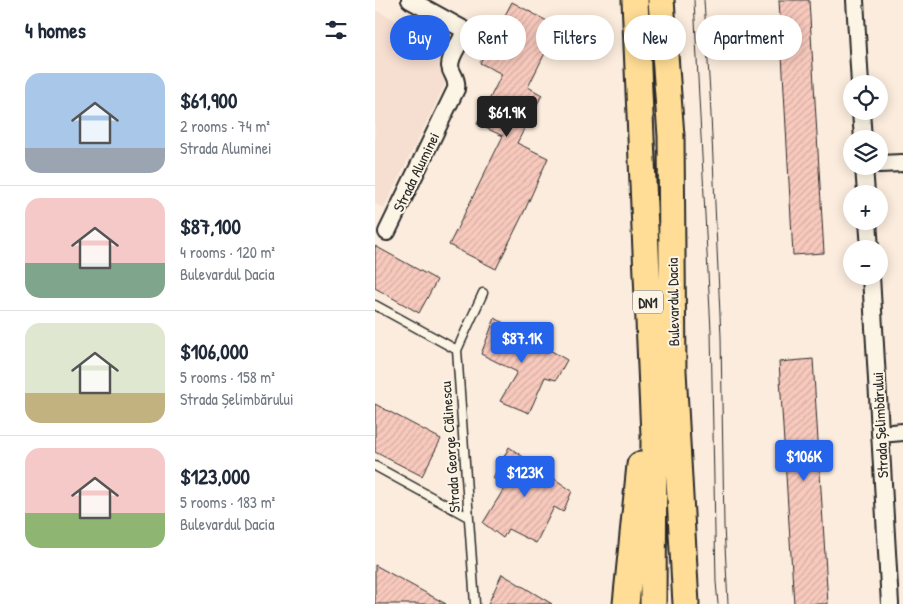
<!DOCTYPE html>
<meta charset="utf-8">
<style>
body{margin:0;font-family:"Patrick Hand",sans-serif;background:#f6f6f7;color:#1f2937;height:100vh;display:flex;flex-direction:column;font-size:19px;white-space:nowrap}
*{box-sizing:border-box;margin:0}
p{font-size:16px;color:#747a83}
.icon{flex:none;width:28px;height:28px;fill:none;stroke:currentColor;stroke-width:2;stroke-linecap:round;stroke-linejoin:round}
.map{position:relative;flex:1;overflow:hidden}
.panel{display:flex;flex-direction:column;background:#fff;width:375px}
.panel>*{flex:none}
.hud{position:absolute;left:15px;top:15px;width:438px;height:45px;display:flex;gap:10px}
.buttons{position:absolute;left:468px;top:75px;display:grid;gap:10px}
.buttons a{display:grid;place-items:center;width:45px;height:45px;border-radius:50%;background:#fff;box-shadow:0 2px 12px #0003;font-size:25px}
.price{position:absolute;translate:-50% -42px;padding:0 11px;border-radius:5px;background:#2563eb;color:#fff;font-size:16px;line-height:32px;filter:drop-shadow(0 1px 2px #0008)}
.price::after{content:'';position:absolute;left:50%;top:30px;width:15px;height:11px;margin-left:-8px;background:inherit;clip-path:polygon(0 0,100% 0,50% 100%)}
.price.selected{background:#222;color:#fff}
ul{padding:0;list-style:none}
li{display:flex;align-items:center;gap:15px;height:125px;padding:0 25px}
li+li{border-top:1px solid #e0e1e3}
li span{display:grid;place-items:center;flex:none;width:140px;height:100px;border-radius:15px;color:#555}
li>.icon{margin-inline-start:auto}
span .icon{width:60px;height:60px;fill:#fffc;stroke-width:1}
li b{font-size:21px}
h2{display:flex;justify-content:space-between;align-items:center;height:60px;padding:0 25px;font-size:21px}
.pill{padding:0 18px;border-radius:22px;background:#fff;box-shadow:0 2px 12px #0003;font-size:18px;line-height:45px}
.pill.selected{background:#2563eb;color:#fff}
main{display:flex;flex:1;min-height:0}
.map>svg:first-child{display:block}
.built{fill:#f6ded0}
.building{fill:url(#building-hatch);stroke:#2b2b2b}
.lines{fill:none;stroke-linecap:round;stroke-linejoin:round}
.lane-casing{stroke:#2b2b2b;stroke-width:11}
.street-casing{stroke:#2b2b2b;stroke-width:20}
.primary-casing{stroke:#2b2b2b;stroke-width:29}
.lane{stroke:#fcf5e5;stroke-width:8}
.street{stroke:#fcf5e5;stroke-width:16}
.primary{stroke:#ffdd96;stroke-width:25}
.tram{stroke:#2b2b2b;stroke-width:1}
.labels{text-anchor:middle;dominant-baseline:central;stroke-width:4;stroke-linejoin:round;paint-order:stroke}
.shield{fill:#fcf5e5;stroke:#6a6863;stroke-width:1}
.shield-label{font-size:14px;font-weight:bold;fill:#2b2b2b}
.street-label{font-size:15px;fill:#2b2b2b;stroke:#fcf5e5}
</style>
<main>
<section class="panel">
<h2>4 homes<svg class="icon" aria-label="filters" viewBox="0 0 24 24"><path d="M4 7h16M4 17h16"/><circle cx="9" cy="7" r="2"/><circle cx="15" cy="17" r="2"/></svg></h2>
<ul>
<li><span style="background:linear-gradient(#a9c7e8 75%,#9aa5b1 0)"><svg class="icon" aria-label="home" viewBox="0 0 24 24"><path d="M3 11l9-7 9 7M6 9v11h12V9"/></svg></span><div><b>$61,900</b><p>2 rooms · 74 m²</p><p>Strada Aluminei</p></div></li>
<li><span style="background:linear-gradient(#f6c9c9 65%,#7fa58c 0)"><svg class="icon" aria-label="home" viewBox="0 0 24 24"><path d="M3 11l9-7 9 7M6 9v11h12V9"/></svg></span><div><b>$87,100</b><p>4 rooms · 120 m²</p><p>Bulevardul Dacia</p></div></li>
<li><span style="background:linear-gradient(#dfe7d0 70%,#c2b280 0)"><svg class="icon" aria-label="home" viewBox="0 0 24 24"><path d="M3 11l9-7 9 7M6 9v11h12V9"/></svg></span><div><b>$106,000</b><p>5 rooms · 158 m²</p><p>Strada Șelimbărului</p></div></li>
<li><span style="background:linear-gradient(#f6c9c9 65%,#8fb573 0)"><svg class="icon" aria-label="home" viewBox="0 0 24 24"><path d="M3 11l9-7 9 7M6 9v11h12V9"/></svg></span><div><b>$123,000</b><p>5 rooms · 183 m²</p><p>Bulevardul Dacia</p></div></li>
</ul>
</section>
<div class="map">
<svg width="528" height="604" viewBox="0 0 528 604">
<defs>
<pattern id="building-hatch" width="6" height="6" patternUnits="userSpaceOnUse" patternTransform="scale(1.25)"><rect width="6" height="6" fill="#f8c9bd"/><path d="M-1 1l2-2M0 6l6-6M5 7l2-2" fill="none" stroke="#d5ada3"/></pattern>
</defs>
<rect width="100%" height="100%" fill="#fbecdd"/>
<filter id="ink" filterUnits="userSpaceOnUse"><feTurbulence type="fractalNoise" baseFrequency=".02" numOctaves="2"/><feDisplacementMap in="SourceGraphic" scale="10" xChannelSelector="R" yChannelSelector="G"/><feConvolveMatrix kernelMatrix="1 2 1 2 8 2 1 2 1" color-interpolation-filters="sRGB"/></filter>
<g filter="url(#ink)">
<path class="built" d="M0 10 86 52 9 208 0 204Z"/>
<path class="building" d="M404 0H434L449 253 418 255Z
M137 2 183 27 153 87 167 95 142 143 173 158 149 212 121 269 74 245 128 136 102 124 127 74 105 63Z
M0 246 62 280 44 313 0 288Z
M120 318 192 360 181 380 170 377 154 413 125 401 142 372 106 354Z
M438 359 453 604H419L404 362Z
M0 404 66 439 47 476 0 452Z
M134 447 197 491 188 512 179 507 161 543 133 529 128 538 108 523 130 487 118 478Z
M0 565 71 604H0Z
M127 574 177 604H113Z"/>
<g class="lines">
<defs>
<path id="lane" d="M0 305 82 350
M0 466 93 517
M100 604 82 350 108 293"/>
<path id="street" d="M480 0 485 84
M486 111 488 139
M504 164 528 163
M489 166 491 194
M493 221 495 249
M12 232 81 89C83 77 76 75 75 66 75 53 87 43 89 31L86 28 35 0
M496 276 515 604
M505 434 528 432"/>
<path id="primary" d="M260 0 279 435 278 604
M286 0 296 136 298 371 311 604
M251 604 265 465"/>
</defs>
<use href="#lane" class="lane-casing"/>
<use href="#street" class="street-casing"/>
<use href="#primary" class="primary-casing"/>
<use href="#lane" class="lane"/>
<use href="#street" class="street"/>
<use href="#primary" class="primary"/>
<path class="tram" d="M319 0 336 331 341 582 343 604
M329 0 335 93 346 337 349 526 353 604"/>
</g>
</g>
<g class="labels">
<rect class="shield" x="258" y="290.5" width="30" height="23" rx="4"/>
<g class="shield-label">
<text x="273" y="302">DN1</text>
</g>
<g class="street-label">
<text transform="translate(41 172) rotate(-64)">Strada Aluminei</text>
<text transform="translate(298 302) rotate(-91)">Bulevardul Dacia</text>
<text transform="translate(505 425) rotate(-93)">Strada Șelimbărului</text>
<text transform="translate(75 447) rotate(-94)">Strada George Călinescu</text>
</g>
</g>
</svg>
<div class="buttons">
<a><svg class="icon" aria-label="locate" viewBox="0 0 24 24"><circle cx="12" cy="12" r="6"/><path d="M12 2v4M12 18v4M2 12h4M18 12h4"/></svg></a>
<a><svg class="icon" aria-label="layers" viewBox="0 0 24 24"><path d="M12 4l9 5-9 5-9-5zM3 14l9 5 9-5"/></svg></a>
<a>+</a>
<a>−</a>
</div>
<b class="price selected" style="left:132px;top:138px">$61.9K</b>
<b class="price" style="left:147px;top:364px">$87.1K</b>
<b class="price" style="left:429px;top:482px">$106K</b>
<b class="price" style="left:150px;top:498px">$123K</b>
<div class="hud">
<a class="pill selected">Buy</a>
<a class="pill">Rent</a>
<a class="pill">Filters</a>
<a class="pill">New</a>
<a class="pill">Apartment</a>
</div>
</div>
</main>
